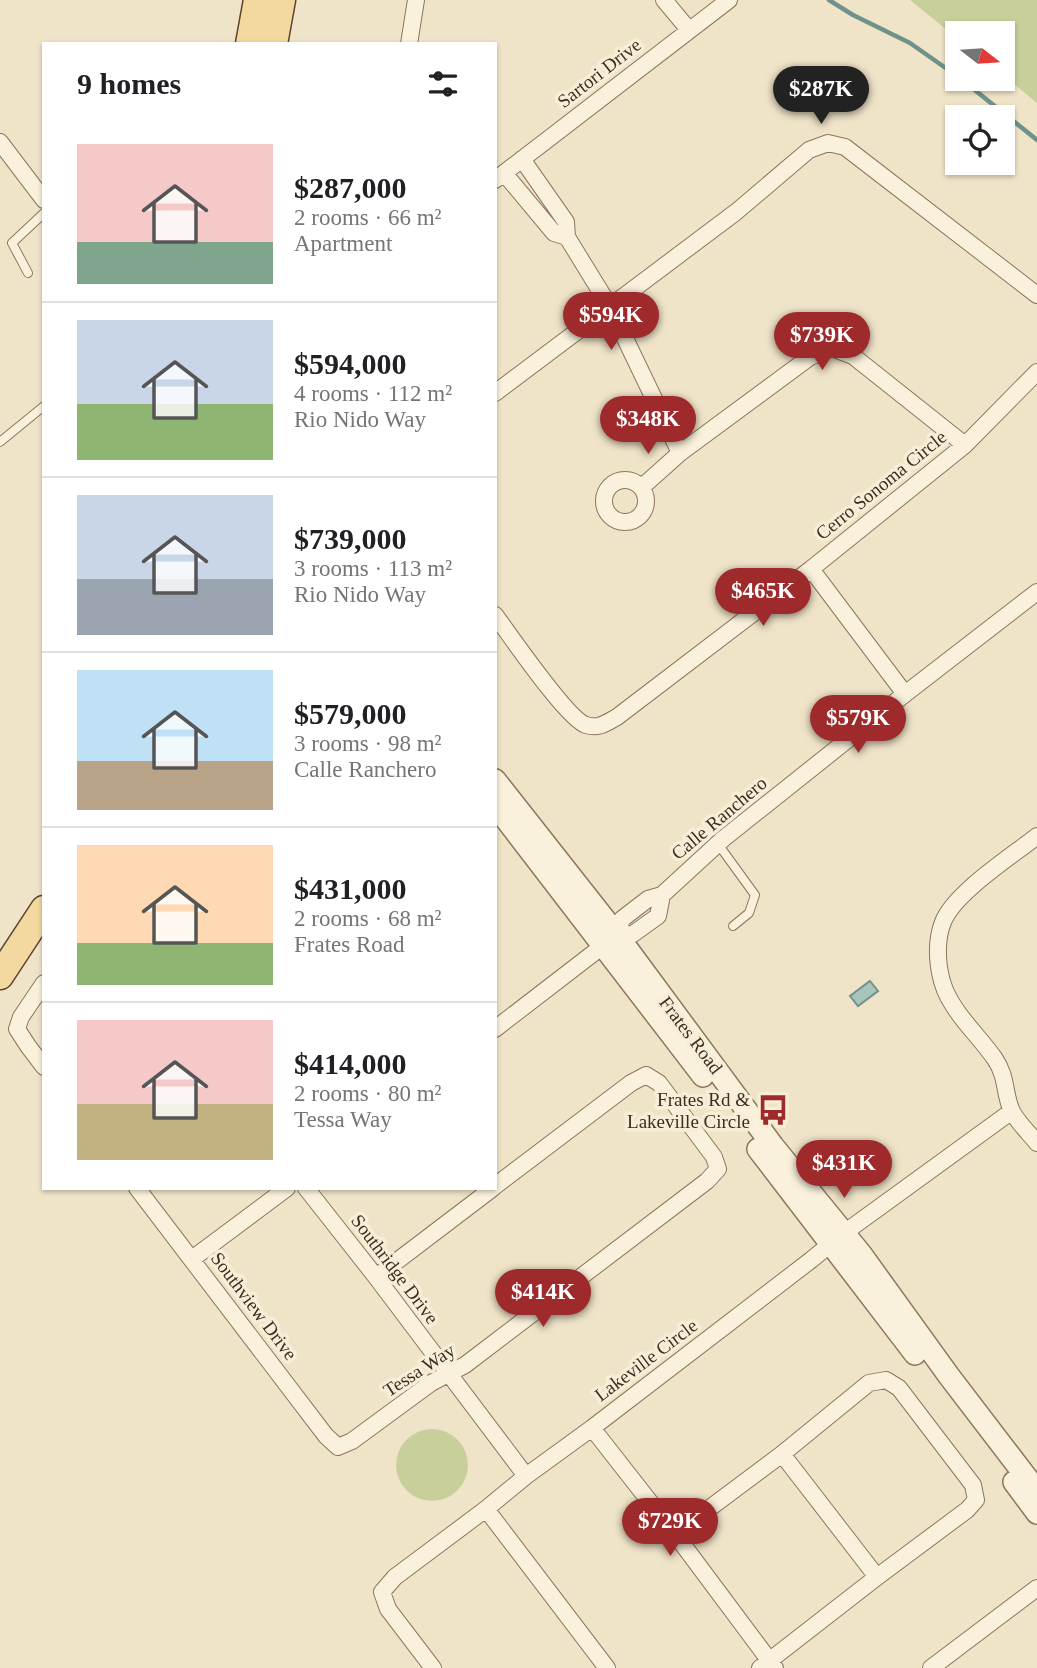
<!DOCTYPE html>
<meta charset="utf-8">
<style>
body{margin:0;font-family:"Times New Roman",serif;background:#f2f2f2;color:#202124;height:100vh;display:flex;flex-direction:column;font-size:26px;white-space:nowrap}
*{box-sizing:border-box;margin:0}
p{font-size:23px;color:#757577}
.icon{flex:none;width:38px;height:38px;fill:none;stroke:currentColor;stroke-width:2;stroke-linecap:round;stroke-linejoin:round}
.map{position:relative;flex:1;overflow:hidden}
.panel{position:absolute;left:42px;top:42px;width:455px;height:1148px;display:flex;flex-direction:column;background:#fff;border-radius:0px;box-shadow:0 2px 5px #0004}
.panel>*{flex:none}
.needle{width:46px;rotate:107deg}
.buttons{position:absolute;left:945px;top:21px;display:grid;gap:14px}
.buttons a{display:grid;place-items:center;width:70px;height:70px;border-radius:0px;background:#fff;box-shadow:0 2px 5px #0004;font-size:35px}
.price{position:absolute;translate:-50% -60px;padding:0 16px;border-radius:24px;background:#9e2a2b;color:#fff;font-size:23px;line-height:46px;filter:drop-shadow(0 2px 4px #0008)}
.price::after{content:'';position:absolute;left:50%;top:42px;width:21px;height:16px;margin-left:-10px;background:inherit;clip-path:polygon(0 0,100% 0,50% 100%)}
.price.current{background:#222;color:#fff}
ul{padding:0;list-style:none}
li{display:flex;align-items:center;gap:21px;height:175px;padding:0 35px}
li+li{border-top:2px solid #e0e0e0}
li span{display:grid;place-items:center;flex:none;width:196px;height:140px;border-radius:0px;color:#555}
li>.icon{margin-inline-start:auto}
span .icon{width:84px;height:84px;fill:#fffc;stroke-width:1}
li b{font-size:30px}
h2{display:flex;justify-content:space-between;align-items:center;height:84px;padding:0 35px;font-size:30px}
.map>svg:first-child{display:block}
.green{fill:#c9cf9b}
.water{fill:#a9c4bc;stroke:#6f938a;stroke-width:2}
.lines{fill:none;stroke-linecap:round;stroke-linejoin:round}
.stream{stroke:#6f938a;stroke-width:4.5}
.service-casing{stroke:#8d765c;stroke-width:10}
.minor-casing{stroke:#8d765c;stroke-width:18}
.tertiary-casing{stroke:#8d765c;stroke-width:24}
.primary-casing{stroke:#5b4430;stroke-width:29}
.service{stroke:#faf1dc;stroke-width:8}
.minor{stroke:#faf1dc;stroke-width:16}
.tertiary{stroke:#faf1dc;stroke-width:21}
.primary{stroke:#f3d9a0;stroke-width:26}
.labels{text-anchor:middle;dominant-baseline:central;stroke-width:7;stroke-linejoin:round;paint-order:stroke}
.street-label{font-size:19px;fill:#3d2e20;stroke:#f7eed8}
.poi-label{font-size:19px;fill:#3d2e20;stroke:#f7eed8;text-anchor:end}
</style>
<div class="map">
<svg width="1037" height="1668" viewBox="0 0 1037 1668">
<rect width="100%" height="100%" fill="#f0e4c8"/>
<path class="green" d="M910 0H1037V103L1003 75V33H957V38Z
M396 1465a36 36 0 1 1 72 0a36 36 0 1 1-72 0Z"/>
<path class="water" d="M870 981 878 991 858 1006 850 996Z"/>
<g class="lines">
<path class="stream" d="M829 0 853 15 910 43 957 76
M961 79 1037 140"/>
<defs>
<path id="service" d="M28 273 12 243 44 213
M0 442 44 406
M718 844 755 895 749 913 733 926"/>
<path id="minor" d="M664 0 689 30
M409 44 416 0
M0 142 44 200
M522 159 566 222 567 237 610 307 680 453
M504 173 554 233 567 237
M495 180 729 0
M495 393 736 212 809 150 828 143 845 147 1037 295
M604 501a21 21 0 1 1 42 0a21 21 0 1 1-42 0Z
M642 487 680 453 810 357 832 348 853 356 965 445
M811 569 905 694
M495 615C510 635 567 719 586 725 599 729 606 723 617 717L811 569 965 445 1037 372
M1037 836C1012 856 954 893 943 922 935 942 937 970 945 990 956 1016 979 1036 995 1059 1007 1077 1004 1092 1011 1109 1015 1120 1030 1134 1037 1143
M617 935 622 919 648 899 662 895 723 839 905 694 1037 592
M44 983 21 1017 17 1029 28 1046 44 1067
M495 1029 617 935 633 934 658 916 662 895
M137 1188 326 1436 338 1447 352 1441 431 1383 465 1365 707 1181 718 1169 714 1157 659 1083 646 1075 631 1083 495 1186
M306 1188 376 1277 526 1476
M192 1259 287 1188
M376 1277 493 1188
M592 1428 675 1534 775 1668
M782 1454 877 1577
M486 1509 607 1668
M675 1534 782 1454 869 1383 886 1380 899 1388 973 1485 976 1500 967 1510 877 1577 760 1668
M433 1668 388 1609 382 1592 395 1577 486 1509 526 1476 592 1428 811 1260 844 1233 1012 1111
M931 1668 1037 1588"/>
<path id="tertiary" d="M495 780 617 935 773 1146 861 1254 949 1376 1037 1491
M495 805 703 1076
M758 1149 915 1354
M1014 1482 1037 1513"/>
<path id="primary" d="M249 44 257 0
M274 44 282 0
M0 976 44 909"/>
</defs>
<use href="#service" class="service-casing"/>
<use href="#minor" class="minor-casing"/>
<use href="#tertiary" class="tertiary-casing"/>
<use href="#primary" class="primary-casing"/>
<use href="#service" class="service"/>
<use href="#minor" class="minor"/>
<use href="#tertiary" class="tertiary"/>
<use href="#primary" class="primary"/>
</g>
<defs>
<symbol id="bus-bare" viewBox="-9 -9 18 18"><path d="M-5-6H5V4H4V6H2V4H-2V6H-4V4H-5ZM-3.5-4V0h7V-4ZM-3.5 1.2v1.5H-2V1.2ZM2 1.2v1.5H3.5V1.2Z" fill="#9e2a2b" stroke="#f7eed8" stroke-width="2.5" paint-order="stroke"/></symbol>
</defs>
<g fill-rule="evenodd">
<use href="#bus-bare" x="751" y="1088" width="44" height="44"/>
</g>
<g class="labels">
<g class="street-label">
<text transform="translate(599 73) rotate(-38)">Sartori Drive</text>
<text transform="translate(881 485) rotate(-39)">Cerro Sonoma Circle</text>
<text transform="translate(719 818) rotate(-40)">Calle Ranchero</text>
<text transform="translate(691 1035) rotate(53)">Frates Road</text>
<text transform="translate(395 1269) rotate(53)">Southridge Drive</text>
<text transform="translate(254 1306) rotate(53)">Southview Drive</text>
<text transform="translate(646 1360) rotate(-37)">Lakeville Circle</text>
<text transform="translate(419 1370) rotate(-33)">Tessa Way</text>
</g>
<g class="poi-label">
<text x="750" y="1099">Frates Rd &amp;<tspan x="750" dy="22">Lakeville Circle</tspan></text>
</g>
</g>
</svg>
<div class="buttons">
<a><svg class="needle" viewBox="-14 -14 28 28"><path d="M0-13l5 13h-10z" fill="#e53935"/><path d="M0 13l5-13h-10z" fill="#757577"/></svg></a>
<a><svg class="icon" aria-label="locate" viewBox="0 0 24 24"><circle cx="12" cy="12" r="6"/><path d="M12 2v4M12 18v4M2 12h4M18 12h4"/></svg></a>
</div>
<b class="price current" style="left:821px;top:126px">$287K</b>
<b class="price" style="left:611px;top:352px">$594K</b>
<b class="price" style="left:822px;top:372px">$739K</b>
<b class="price" style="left:648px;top:456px">$348K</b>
<b class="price" style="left:763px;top:628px">$465K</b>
<b class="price" style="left:858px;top:755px">$579K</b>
<b class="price" style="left:844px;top:1200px">$431K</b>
<b class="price" style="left:543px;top:1329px">$414K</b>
<b class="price" style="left:670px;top:1558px">$729K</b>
<section class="panel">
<h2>9 homes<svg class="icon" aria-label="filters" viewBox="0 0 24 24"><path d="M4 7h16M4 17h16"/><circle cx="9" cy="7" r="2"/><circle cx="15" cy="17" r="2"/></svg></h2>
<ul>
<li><span style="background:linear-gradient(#f6c9c9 70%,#7fa58c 0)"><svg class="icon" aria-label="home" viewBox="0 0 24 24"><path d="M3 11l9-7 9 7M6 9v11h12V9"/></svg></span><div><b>$287,000</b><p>2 rooms · 66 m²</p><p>Apartment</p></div></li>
<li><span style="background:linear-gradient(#c9d6e8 60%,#8fb573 0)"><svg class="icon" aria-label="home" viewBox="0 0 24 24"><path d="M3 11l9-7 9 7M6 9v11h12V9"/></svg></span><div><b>$594,000</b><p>4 rooms · 112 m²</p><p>Rio Nido Way</p></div></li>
<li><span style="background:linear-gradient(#c9d6e8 60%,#9aa5b1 0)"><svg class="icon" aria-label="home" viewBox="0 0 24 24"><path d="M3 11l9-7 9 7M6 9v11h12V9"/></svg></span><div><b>$739,000</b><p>3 rooms · 113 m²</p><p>Rio Nido Way</p></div></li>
<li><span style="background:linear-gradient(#bfe0f5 65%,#b9a48a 0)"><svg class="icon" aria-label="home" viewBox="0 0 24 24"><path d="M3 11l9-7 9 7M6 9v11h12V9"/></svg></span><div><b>$579,000</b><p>3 rooms · 98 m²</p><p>Calle Ranchero</p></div></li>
<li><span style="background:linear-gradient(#ffd9b3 70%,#8fb573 0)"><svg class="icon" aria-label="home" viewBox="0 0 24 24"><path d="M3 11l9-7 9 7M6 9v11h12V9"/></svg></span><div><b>$431,000</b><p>2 rooms · 68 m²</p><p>Frates Road</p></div></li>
<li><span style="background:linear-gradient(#f6c9c9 60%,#c2b280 0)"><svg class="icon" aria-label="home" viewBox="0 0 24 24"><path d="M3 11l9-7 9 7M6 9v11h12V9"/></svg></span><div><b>$414,000</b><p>2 rooms · 80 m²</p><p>Tessa Way</p></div></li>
</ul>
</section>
</div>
